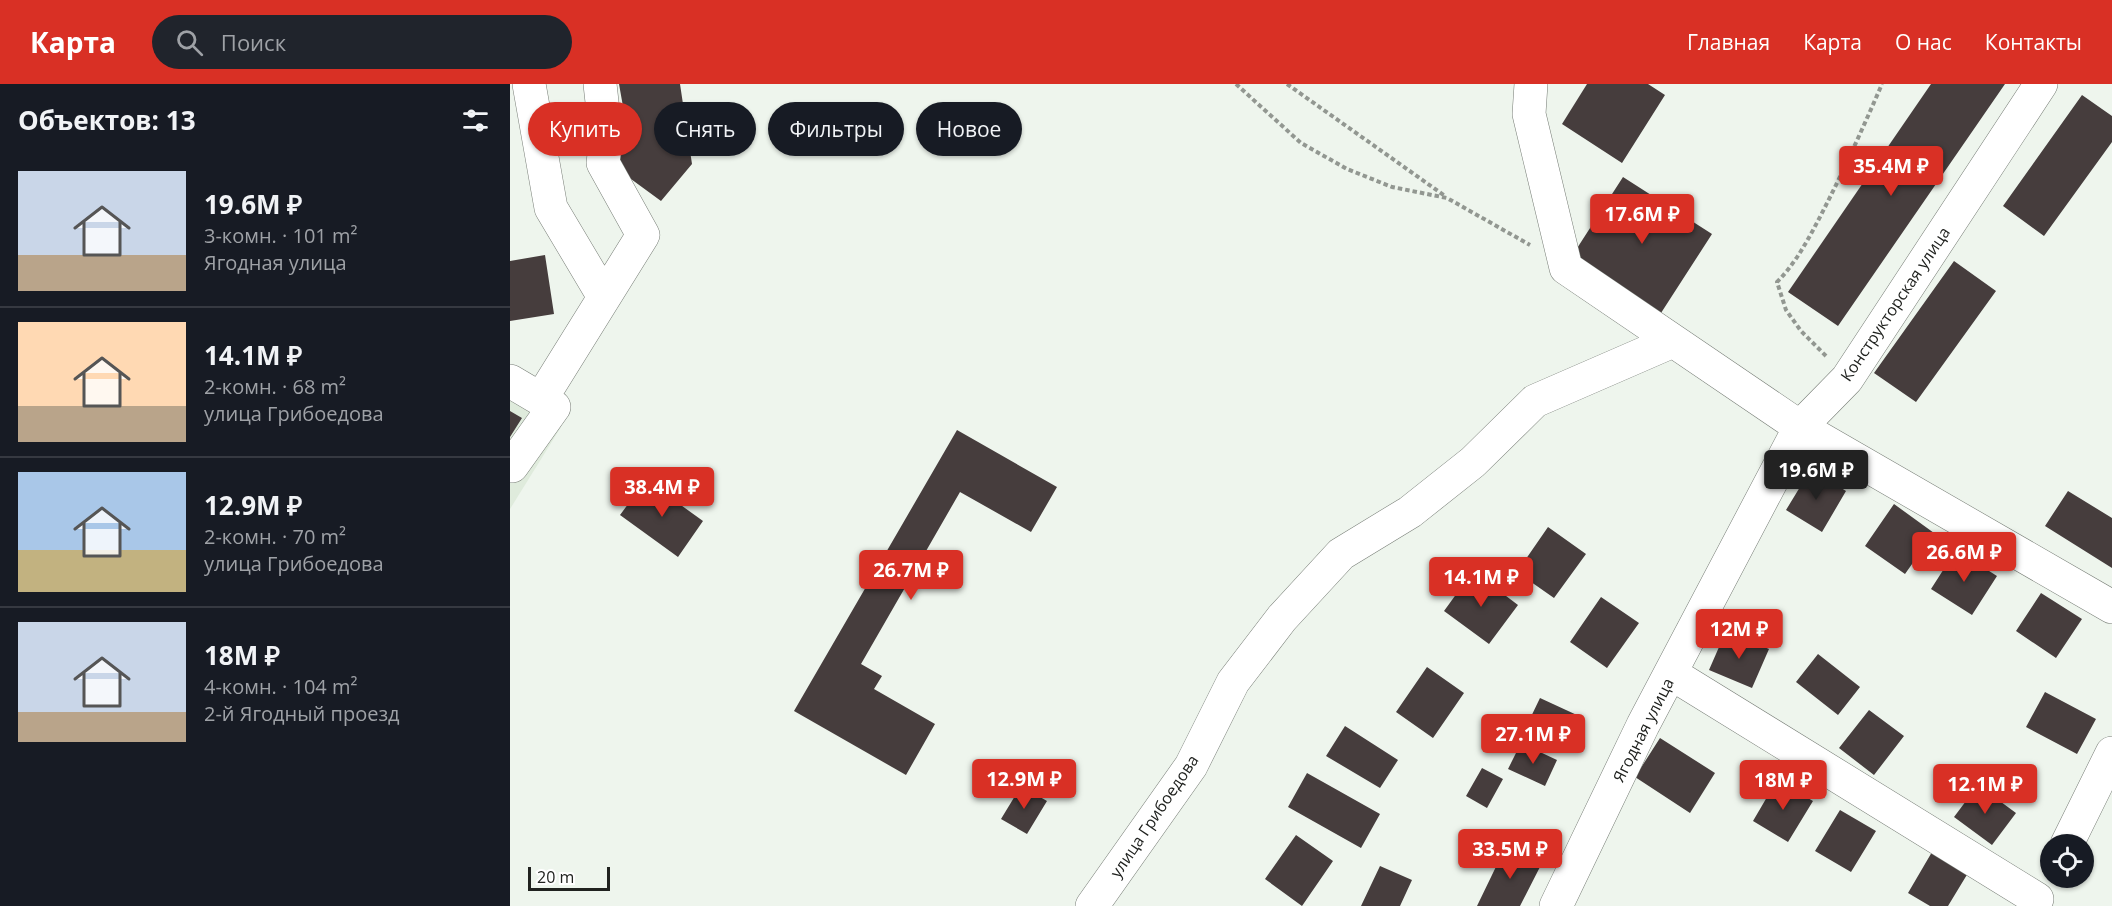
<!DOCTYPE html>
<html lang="ru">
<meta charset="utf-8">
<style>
body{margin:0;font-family:"Open Sans",sans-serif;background:#20242c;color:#f1f3f6;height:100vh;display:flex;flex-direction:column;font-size:22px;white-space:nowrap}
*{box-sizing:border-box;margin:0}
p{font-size:20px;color:#9ea1a6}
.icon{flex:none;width:33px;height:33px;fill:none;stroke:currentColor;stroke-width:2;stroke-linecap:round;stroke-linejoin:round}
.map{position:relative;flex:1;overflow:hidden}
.panel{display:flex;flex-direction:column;background:#171b24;width:510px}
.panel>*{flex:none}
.guide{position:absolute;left:18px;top:18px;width:570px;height:54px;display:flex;gap:12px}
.tools{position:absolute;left:1530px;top:750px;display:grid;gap:12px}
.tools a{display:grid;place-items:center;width:54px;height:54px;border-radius:50%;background:#171b24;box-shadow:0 2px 4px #0004;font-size:30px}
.scale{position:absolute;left:18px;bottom:15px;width:82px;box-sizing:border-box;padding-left:6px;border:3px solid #20221f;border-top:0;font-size:16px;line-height:21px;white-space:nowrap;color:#20221f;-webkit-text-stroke:4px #fff;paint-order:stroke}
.price{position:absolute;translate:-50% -51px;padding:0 14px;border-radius:6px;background:#d93025;color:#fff;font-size:20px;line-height:39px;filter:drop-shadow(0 2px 3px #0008)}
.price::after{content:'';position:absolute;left:50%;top:36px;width:18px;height:14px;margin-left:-9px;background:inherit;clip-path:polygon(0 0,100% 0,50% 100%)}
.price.active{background:#222;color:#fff}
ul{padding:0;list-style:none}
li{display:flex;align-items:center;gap:18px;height:150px;padding:0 18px}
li+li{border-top:2px solid #363941}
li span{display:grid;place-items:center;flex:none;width:168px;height:120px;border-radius:0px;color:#555}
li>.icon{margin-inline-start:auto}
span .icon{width:72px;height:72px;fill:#fffc;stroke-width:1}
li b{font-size:26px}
h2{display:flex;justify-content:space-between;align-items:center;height:72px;padding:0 18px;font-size:26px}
.tag{padding:0 21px;border-radius:27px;background:#171b24;box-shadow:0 2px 4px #0004;font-size:21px;line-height:54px}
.tag.active{background:#d93025;color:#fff}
header{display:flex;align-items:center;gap:36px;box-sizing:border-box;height:84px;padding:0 30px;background:#d93025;color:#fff}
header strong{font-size:28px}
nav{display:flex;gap:33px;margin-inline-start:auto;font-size:21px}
.search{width:420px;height:54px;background:#20242c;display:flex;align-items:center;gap:15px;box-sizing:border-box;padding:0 21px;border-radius:33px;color:#9ea1a6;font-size:22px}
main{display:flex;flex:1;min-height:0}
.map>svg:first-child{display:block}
.built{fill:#dfebdc}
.building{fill:#463d3d}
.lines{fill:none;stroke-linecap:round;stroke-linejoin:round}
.minor-casing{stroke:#777d76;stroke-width:34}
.path{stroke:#929791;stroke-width:4;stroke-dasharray:4.5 3;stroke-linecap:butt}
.minor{stroke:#fff;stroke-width:33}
.labels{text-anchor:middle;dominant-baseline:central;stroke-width:6;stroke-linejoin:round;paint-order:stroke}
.street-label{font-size:16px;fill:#20221f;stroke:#fff}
</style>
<header>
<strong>Карта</strong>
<div class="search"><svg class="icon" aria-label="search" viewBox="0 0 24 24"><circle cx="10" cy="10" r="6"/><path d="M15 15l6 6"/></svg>Поиск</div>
<nav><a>Главная</a><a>Карта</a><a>О нас</a><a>Контакты</a></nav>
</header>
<main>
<section class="panel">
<h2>Объектов: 13<svg class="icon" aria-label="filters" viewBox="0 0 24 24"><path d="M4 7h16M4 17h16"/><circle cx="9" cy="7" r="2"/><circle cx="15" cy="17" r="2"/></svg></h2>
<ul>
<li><span style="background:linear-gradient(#c9d6e8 70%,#b9a48a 0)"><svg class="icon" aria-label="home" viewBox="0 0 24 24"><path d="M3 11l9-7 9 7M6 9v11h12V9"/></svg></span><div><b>19.6M ₽</b><p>3-комн. · 101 m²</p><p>Ягодная улица</p></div></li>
<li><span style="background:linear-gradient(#ffd9b3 70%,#b9a48a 0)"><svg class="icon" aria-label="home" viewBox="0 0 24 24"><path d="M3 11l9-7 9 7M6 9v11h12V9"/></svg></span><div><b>14.1M ₽</b><p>2-комн. · 68 m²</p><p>улица Грибоедова</p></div></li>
<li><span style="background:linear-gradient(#a9c7e8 65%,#c2b280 0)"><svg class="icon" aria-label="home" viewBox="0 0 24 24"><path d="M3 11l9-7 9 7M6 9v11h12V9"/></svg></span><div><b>12.9M ₽</b><p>2-комн. · 70 m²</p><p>улица Грибоедова</p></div></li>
<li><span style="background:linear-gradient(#c9d6e8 75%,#b9a48a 0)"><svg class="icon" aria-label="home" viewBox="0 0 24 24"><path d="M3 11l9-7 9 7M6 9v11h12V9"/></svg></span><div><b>18M ₽</b><p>4-комн. · 104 m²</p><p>2-й Ягодный проезд</p></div></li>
</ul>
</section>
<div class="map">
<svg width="1602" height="822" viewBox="0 0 1602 822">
<rect width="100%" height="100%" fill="#eef5ed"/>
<path class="built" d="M0 311 51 343 0 425Z"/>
<path class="building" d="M109 0H170L182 80 151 117 95 76 117 45Z
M1077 0H1138L1155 11 1112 79 1052 40Z
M1421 0H1495L1328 242 1278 208Z
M1572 11 1602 32V58L1534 152 1493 122Z
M1113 93 1202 150 1151 229 1062 172Z
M35 171 44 230 0 237V177Z
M1444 177 1486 207 1406 318 1364 289Z
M0 327 12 334 0 353Z
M447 346 547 403 521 448 450 408 351 580 372 592 364 605 425 640 396 691 284 627Z
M1301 385 1336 407 1312 448 1276 426Z
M136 396 193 437 168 473 110 431Z
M1558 407 1602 434V484L1535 442Z
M1384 420 1424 449 1395 490 1355 462Z
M1038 443 1076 470 1044 514 1007 488Z
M1446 466 1487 492 1462 531 1421 505Z
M963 487 1008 521 979 560 934 527Z
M1531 509 1572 535 1546 574 1506 547Z
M1091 513 1129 539 1097 584 1060 558Z
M1216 547 1259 565 1242 604 1199 586Z
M1308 570 1350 603 1328 631 1286 598Z
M917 583 954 609 923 654 886 628Z
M1535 608 1586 635 1567 670 1516 643Z
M1030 614 1069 632 1055 660 1017 641Z
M1359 626 1394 652 1364 691 1329 664Z
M835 642 888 676 870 704 816 672Z
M1150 654 1205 689 1180 729 1125 693Z
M1011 659 1047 676 1035 702 998 685Z
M972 684 993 695 977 724 956 712Z
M797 689 870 730 851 764 778 723Z
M1267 696 1303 717 1278 758 1243 737Z
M1468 701 1506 729 1482 761 1444 733Z
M511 702 537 717 517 750 491 735Z
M1330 726 1366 747 1341 788 1305 767Z
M786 751 823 777 792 822 755 795Z
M996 762 1032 779 1010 822H967Z
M1422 768 1458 789 1438 822H1420L1398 809Z
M870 782 902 796 890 822H851Z"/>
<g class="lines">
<defs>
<path id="minor" d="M19 0 41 124 94 213
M1021 0 1019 30 1056 184 1290 343 1602 523
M0 297 44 323 2 382 0 380
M31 315 133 151 93 79 96 54 90 0
M1162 590 1527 815
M1557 760 1602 669
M582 822 681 682 723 598 772 534 831 470 900 428 963 378 1025 317 1163 257
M1046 822 1133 641 1290 343 1337 295 1531 0"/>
</defs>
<use href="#minor" class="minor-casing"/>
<path class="path" d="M726 0 791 59 837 85 882 103 937 114 1020 161
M777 0 935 112
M1316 272 1291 247 1276 226 1267 198C1286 179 1299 154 1311 131 1333 88 1353 44 1372 0"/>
<use href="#minor" class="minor"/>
</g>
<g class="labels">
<g class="street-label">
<text transform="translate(1385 220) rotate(-56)">Конструкторская улица</text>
<text transform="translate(1133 646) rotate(-63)">Ягодная улица</text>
<text transform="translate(644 732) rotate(-56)">улица Грибоедова</text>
</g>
</g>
</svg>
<div class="tools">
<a><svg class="icon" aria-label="locate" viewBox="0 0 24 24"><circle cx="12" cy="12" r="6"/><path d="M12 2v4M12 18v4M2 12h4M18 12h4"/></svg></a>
</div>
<div class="scale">20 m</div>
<b class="price" style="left:1381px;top:113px">35.4M ₽</b>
<b class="price" style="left:1132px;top:161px">17.6M ₽</b>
<b class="price active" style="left:1306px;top:417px">19.6M ₽</b>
<b class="price" style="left:152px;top:434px">38.4M ₽</b>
<b class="price" style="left:1454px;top:499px">26.6M ₽</b>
<b class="price" style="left:401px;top:517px">26.7M ₽</b>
<b class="price" style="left:971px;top:524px">14.1M ₽</b>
<b class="price" style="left:1229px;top:576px">12M ₽</b>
<b class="price" style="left:1023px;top:681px">27.1M ₽</b>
<b class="price" style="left:514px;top:726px">12.9M ₽</b>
<b class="price" style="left:1273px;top:727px">18M ₽</b>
<b class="price" style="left:1475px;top:731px">12.1M ₽</b>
<b class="price" style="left:1000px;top:796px">33.5M ₽</b>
<div class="guide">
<a class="tag active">Купить</a>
<a class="tag">Снять</a>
<a class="tag">Фильтры</a>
<a class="tag">Новое</a>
</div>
</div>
</main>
